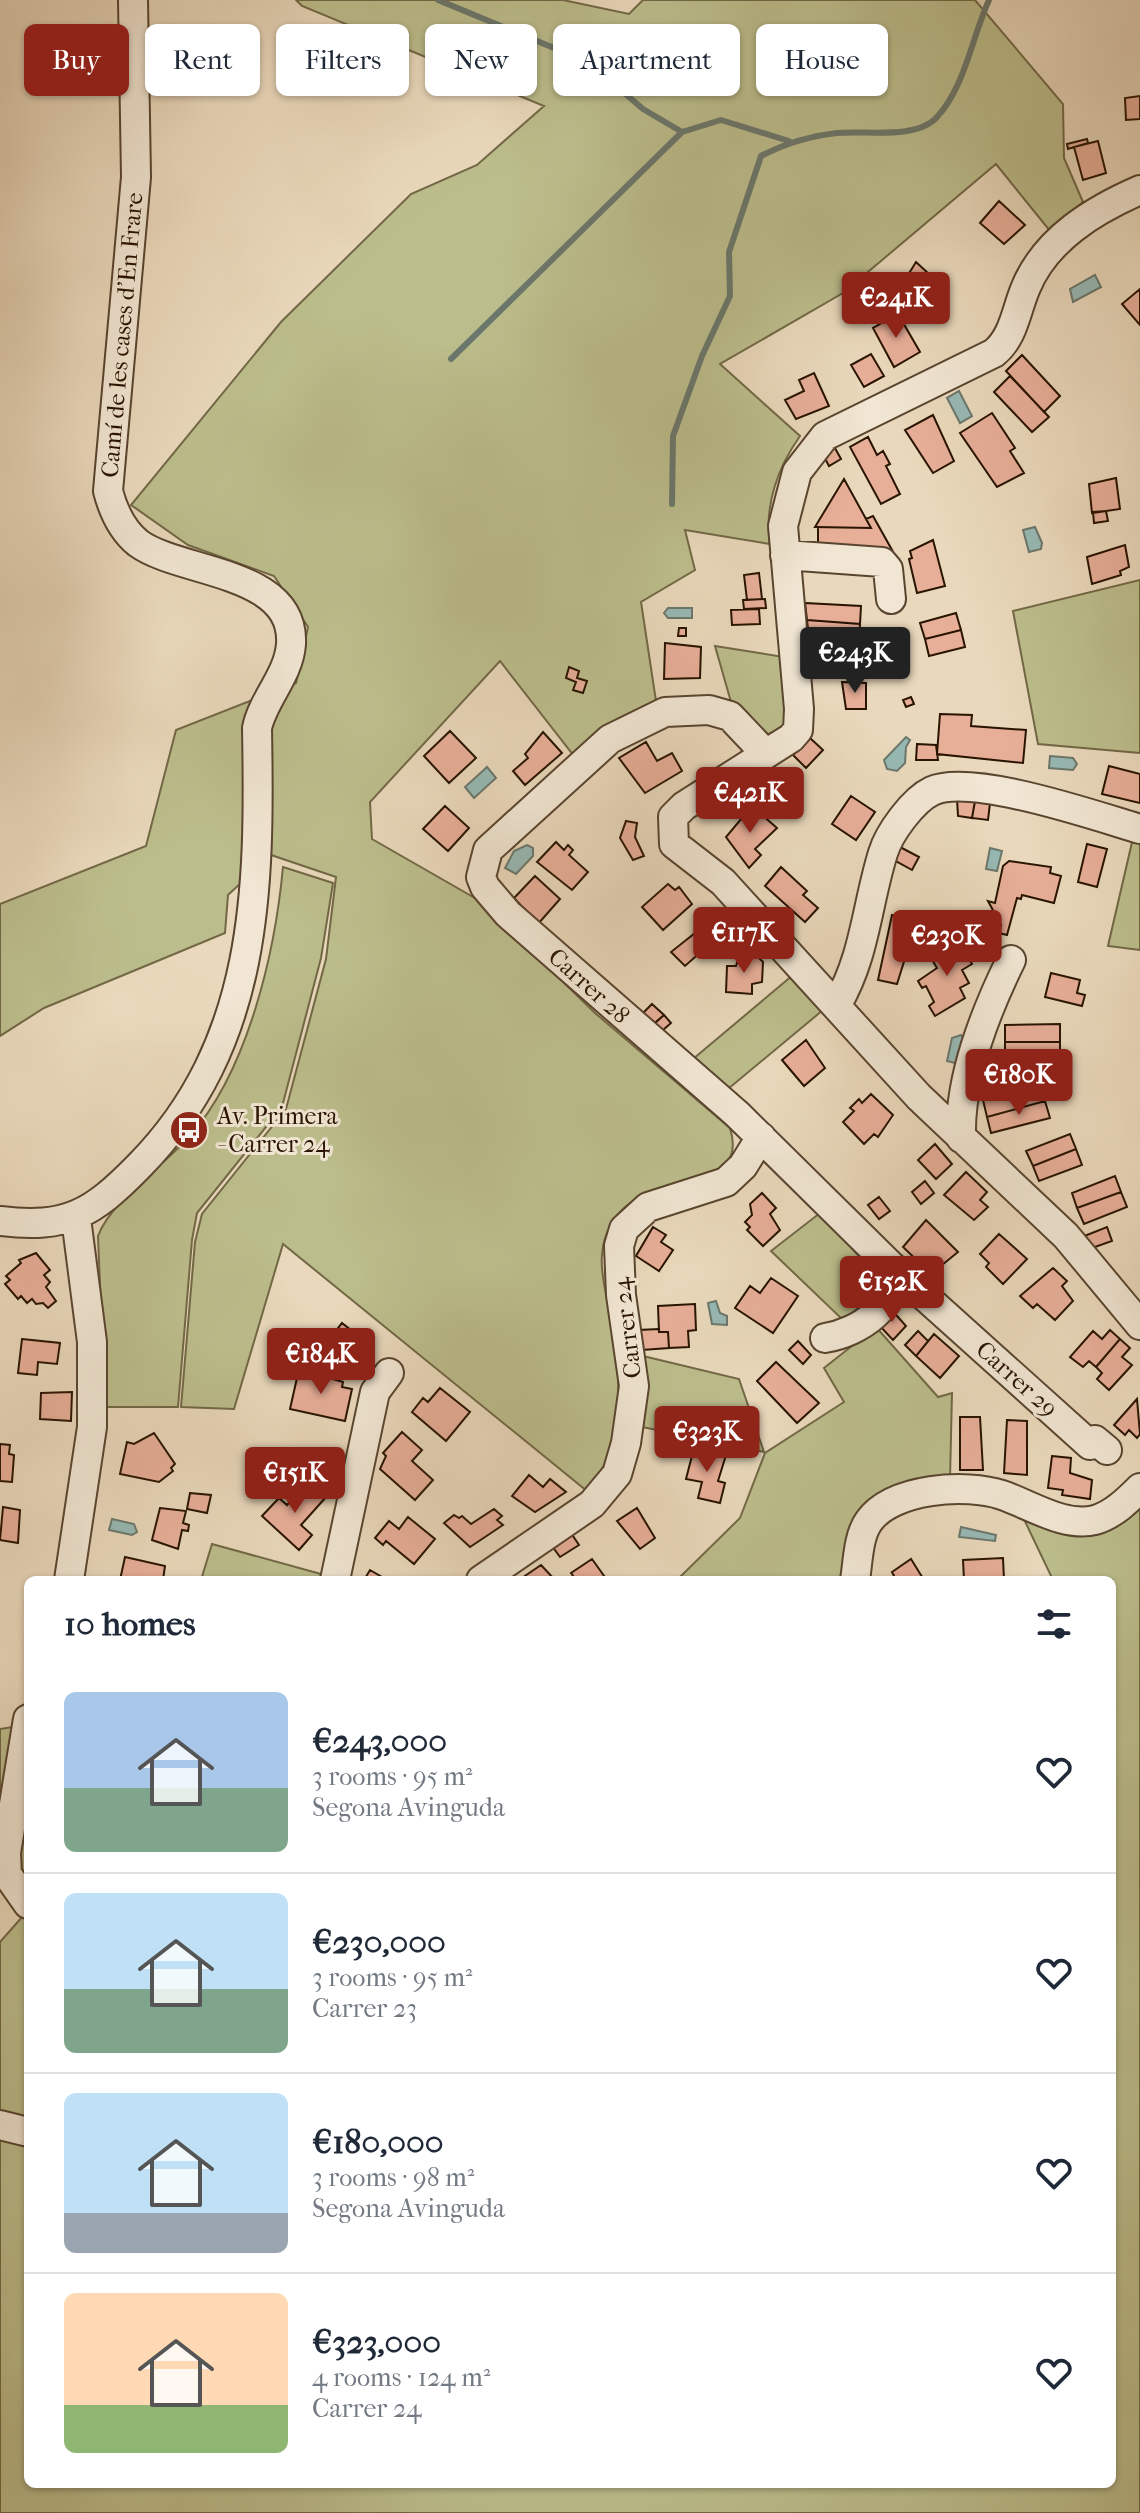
<!DOCTYPE html>
<meta charset="utf-8">
<style>
body{margin:0;font-family:"IM FELL French Canon",serif;background:#f2f2f3;color:#1f2937;height:100vh;display:flex;flex-direction:column;font-size:30px;white-space:nowrap}
*{box-sizing:border-box;margin:0}
p{font-size:26px;color:#747a83}
.icon{flex:none;width:44px;height:44px;fill:none;stroke:currentColor;stroke-width:2;stroke-linecap:round;stroke-linejoin:round}
.map{position:relative;flex:1;overflow:hidden}
.side{position:absolute;left:24px;top:1576px;width:1092px;height:912px;display:flex;flex-direction:column;background:#fff;border-radius:12px;box-shadow:0 2px 6px #0004}
.side>*{flex:none}
.top-card{position:absolute;left:24px;top:24px;width:1092px;height:72px;display:flex;gap:16px}
.price{position:absolute;translate:-50% -68px;padding:0 18px;border-radius:8px;background:#8f2418;color:#fff;font-size:26px;line-height:52px;filter:drop-shadow(0 2px 4px #0008)}
.price::after{content:'';position:absolute;left:50%;top:48px;width:24px;height:18px;margin-left:-12px;background:inherit;clip-path:polygon(0 0,100% 0,50% 100%)}
.price.current{background:#222;color:#fff}
ul{padding:0;list-style:none}
li{display:flex;align-items:center;gap:24px;height:200px;padding:0 40px}
li+li{border-top:2px solid #e0e1e3}
li span{display:grid;place-items:center;flex:none;width:224px;height:160px;border-radius:12px;color:#555}
li>.icon{margin-inline-start:auto}
span .icon{width:96px;height:96px;fill:#fffc;stroke-width:1}
li b{font-size:34px}
h2{display:flex;justify-content:space-between;align-items:center;height:96px;padding:0 40px;font-size:34px}
.pill{padding:0 28px;border-radius:12px;background:#fff;box-shadow:0 2px 6px #0004;font-size:28px;line-height:72px}
.pill.current{background:#8f2418;color:#fff}
.map>svg:first-child{display:block}
.green{fill:#bcbd8c;stroke:#726846;stroke-width:2}
.water{fill:#97b9b4;stroke:#6b776c;stroke-width:2}
.lines{fill:none;stroke-linecap:round;stroke-linejoin:round}
.stream{stroke:#6b776c;stroke-width:6}
.building{fill:#e7ae98;stroke:#291400;stroke-width:2}
.minor-casing{stroke:#59452f;stroke-width:32}
.minor{stroke:#f1e6d3;stroke-width:28}
.labels{text-anchor:middle;dominant-baseline:central;stroke-width:6;stroke-linejoin:round;paint-order:stroke}
.street-label{font-size:24px;fill:#291400;stroke:#f1e6d3}
.poi-label{font-size:24px;fill:#291400;stroke:#f1e6d3;text-anchor:start}
</style>
<div class="map">
<svg width="1140" height="2513" viewBox="0 0 1140 2513">
<rect width="100%" height="100%" fill="#e9d8bb"/>
<filter id="stains"><feTurbulence type="fractalNoise" baseFrequency=".0025" numOctaves="4"/><feColorMatrix values="0 0 0 0 .2 0 0 0 0 .09 0 0 0 0 .02 0 0 0 .5 -.17"/></filter>
<radialGradient id="worn" r=".72"><stop offset=".6" stop-color="#630" stop-opacity="0"/><stop offset="1" stop-color="#630" stop-opacity=".3"/></radialGradient>
<path class="green" d="M296 0H563L629 14 643 0H975L1063 104 1064 158 1083 202 1050 231 996 164 843 293 720 364 800 436C778 467 764 505 770 544L685 530 695 570 641 602 656 701 609 724 574 756 500 661 370 802 372 839 480 901 595 1013 730 1128C736 1147 733 1160 717 1173 690 1181 652 1186 630 1203 614 1215 603 1234 602 1255 600 1272 606 1292 609 1309 619 1369 631 1440 587 1491L283 1244 234 1409 181 1407 195 1242 202 1214 286 1109 326 959 336 877 271 855 228 895 225 933 44 1008 0 1036V904L146 846 176 730 296 683 308 627 274 576 188 545 131 505 281 322 411 194 477 165 544 106 302 6Z
M1140 580V753L1038 744 1013 611Z
M715 646 784 657 786 725 767 735 731 702Z
M1133 838 1140 841V950L1108 946Z
M283 867 333 883 321 958 282 1107 197 1213 192 1240 178 1407H105L98 1236C110 1202 164 1165 189 1137 248 1071 275 953 283 867Z
M793 975 823 1010 728 1089 693 1059Z
M820 1213 877 1276 872 1295 844 1321 771 1251Z
M876 1327 938 1397 952 1393 950 1479 851 1527 842 1580H677L740 1518 765 1453 844 1402 824 1368Z
M643 1356 739 1379 764 1452 642 1427 646 1396Z
M1140 1498V2513H0V2140L28 2144V2484H1112V1580H1053L1021 1513 1067 1531Z
M212 1544 321 1574 320 1580H201Z
M13 1727 0 1798V1729Z
M21 1834 28 1837V1884L21 1868Z
M23 1916 28 1920V2119L0 2112V1942Z"/>
<path class="water" d="M1095 275 1101 287 1073 302 1070 289Z
M959 391 972 416 960 423 947 398Z
M1035 527 1042 543 1041 549 1029 552 1023 530Z
M668 608H692V618H668L664 613Z
M906 737 910 740 906 747 905 763 897 771 887 769 884 760Z
M1050 756 1073 758 1077 764 1073 770 1049 768Z
M487 767 496 778 474 798 465 787Z
M527 845 533 848V856L516 874 505 868 514 851Z
M990 848 1002 851 997 871 986 869Z
M961 1035 964 1040 959 1064 947 1061 952 1038Z
M716 1301 720 1313 727 1316V1325L712 1324 708 1303Z
M112 1519 134 1524 137 1532 132 1535 109 1530Z
M961 1527 996 1535 995 1541 959 1537Z"/>
<g class="lines">
<path class="stream" d="M438 0 588 62 643 109 682 132 721 120 789 141
M451 359 682 132
M672 504 673 436 702 356 730 296 729 252 761 156C786 143 809 136 837 133 864 130 917 140 937 117 965 87 972 37 989 0"/>
</g>
<path class="building" d="M1140 96V119L1126 120 1125 98Z
M1087 139 1088 143 1068 149 1067 144Z
M1098 141 1106 173 1083 180 1074 147Z
M999 201 1025 225 1004 244 980 223Z
M916 262 930 275 913 293 903 283Z
M1140 289V325L1122 304Z
M898 314 920 352 894 367 873 328Z
M871 354 884 376 864 387 851 365Z
M1022 355 1060 396 1044 412 1006 371Z
M814 373 829 406 796 419 785 400 804 391 799 380Z
M1010 376 1049 417 1032 432 994 392Z
M992 413 1015 448 1010 451 1024 473 997 487 960 433Z
M933 415 954 461 933 473 905 430Z
M868 437 877 455 883 451 890 464 886 466 900 494 881 504 850 447Z
M831 441 841 459 829 466 821 451Z
M1116 478 1120 509 1092 513 1089 484Z
M844 479 871 528 815 527Z
M1106 511 1108 521 1094 523 1093 512Z
M873 516 892 550 818 545V527L871 528 866 519Z
M933 540 945 586 917 593 909 559 912 558 910 551Z
M1125 545 1129 567 1120 571 1121 575 1092 584 1087 557Z
M759 573 762 599 747 600 744 575Z
M765 599 766 608 744 609 743 600Z
M805 603 861 606 860 624 807 620Z
M759 609 760 624 732 625 731 610Z
M956 613 961 630 925 639 920 623Z
M807 620 860 624 859 641 809 638Z
M679 628H686V636H678Z
M961 630 965 647 929 656 925 639Z
M665 643 701 647 700 678 664 679Z
M569 667 579 671 577 678 587 681 583 693 573 690 576 682 566 678Z
M842 682 866 683V709H846Z
M911 697 914 704 906 707 903 700Z
M940 714 972 715 971 726 1026 730 1023 763 937 754Z
M450 731 476 758 449 783 424 756Z
M543 732 562 753 525 785 513 771 528 758 525 754Z
M810 738 823 750 806 768 793 755Z
M646 742 657 761 672 753 682 771 645 793 619 758Z
M917 744 936 745 938 760H916Z
M1109 766 1140 774V803L1102 794Z
M851 796 875 812 856 840 832 824Z
M957 799 975 801 972 818 958 816Z
M975 801 990 803 988 820 972 818Z
M445 806 469 828 448 851 423 829Z
M752 806 777 828 755 849 761 855 749 868 726 837Z
M626 821 637 823 635 837 644 856 633 860 620 838Z
M556 842 564 850 568 845 573 850 569 855 588 872 572 890 537 862Z
M1087 844 1107 849 1097 887 1078 882Z
M900 847 919 857 912 870 894 860Z
M1009 861 1051 867 1050 873 1061 876 1054 903 1022 895 1021 899 1017 898 1007 935 999 933 1001 925 988 901 995 903 1003 866Z
M781 867 807 891 803 895 818 908 805 922 765 886Z
M535 876 560 899 538 924 514 898Z
M668 884 675 890 679 887 692 904 663 930 642 907Z
M892 915 916 921 909 947 905 945 903 951 907 952 897 984 878 980Z
M709 922 720 935 685 966 671 952Z
M959 942 972 964 962 970 969 983 960 988 965 998 935 1016 929 1006 934 1002 926 986 922 988 918 981 937 968 929 955Z
M739 957 759 958 763 962 762 982 752 984V994L726 992 727 966H736Z
M1051 973 1080 980 1077 993 1085 995 1082 1006 1045 997Z
M652 1004 664 1015 651 1026 640 1016Z
M664 1015 671 1023 662 1031 653 1025Z
M1060 1024V1042H1005V1025Z
M806 1040 825 1068 804 1086 782 1060Z
M1005 1042H1060V1059L1005 1060Z
M1041 1083 1045 1101 987 1117 983 1100Z
M871 1094 893 1115 878 1137 874 1134 864 1144 843 1122 854 1111 850 1108 859 1099 862 1103Z
M1045 1101 1050 1118 991 1133 987 1117Z
M1070 1134 1076 1149 1033 1166 1026 1151Z
M935 1144 952 1164 936 1179 918 1160Z
M1076 1149 1082 1165 1039 1181 1033 1166Z
M966 1172 987 1192 980 1200 988 1207 974 1220 944 1195Z
M1115 1176 1121 1192 1077 1208 1072 1193Z
M925 1181 934 1193 921 1204 912 1192Z
M1121 1192 1127 1207 1084 1224 1077 1208Z
M762 1193 776 1208 770 1214 780 1230 763 1246 747 1230 750 1227 745 1222 752 1215 750 1204Z
M879 1197 890 1211 879 1219 868 1205Z
M926 1220 958 1252 931 1274 903 1247Z
M653 1227 666 1235 661 1242 673 1250 659 1271 636 1256Z
M1107 1227 1112 1241 1092 1248 1082 1237Z
M999 1234 1027 1259 1003 1284 986 1267 989 1263 980 1254Z
M36 1253 50 1270 44 1275 50 1282 46 1287 56 1301 48 1308 43 1303 36 1304 32 1299 27 1303 21 1296 18 1299 5 1284 10 1280 6 1276 21 1263 19 1260Z
M1053 1268 1067 1281 1062 1286 1073 1301 1055 1320 1037 1304 1033 1308 1020 1296Z
M771 1278 798 1296 773 1333 735 1308 750 1286 760 1293Z
M695 1304 696 1330 688 1331 689 1347 669 1348 668 1332H659L658 1306Z
M890 1308 906 1326 893 1340 878 1324Z
M342 1323 366 1342 348 1365 328 1349 332 1343 329 1340Z
M659 1329V1332H668L669 1348 642 1350 638 1330Z
M1110 1330 1120 1339 1096 1367 1089 1361 1083 1367 1070 1357 1093 1331 1102 1339Z
M918 1331 928 1341 916 1356 905 1345Z
M934 1334 959 1356 940 1378 916 1356Z
M22 1339 60 1343 57 1364 38 1362 37 1375 18 1373Z
M1120 1339 1130 1348 1122 1357 1132 1365 1109 1390 1097 1379 1102 1373 1096 1367Z
M798 1341 811 1355 803 1364 789 1350Z
M776 1362 819 1403 797 1423 757 1381Z
M299 1369 343 1382 342 1387 352 1389 345 1421 290 1409Z
M440 1388 470 1412 446 1441 412 1412 423 1398 428 1402Z
M72 1392 71 1421 40 1419 41 1393Z
M1137 1399 1140 1434 1137 1438 1129 1430 1125 1435 1114 1425Z
M960 1417H980L983 1470H960Z
M1007 1420 1027 1421V1475L1004 1473Z
M402 1432 422 1450 412 1461 433 1480 415 1500 380 1469 386 1456 383 1453Z
M154 1433 175 1464 171 1468 173 1471 159 1482 120 1474 127 1442 134 1444Z
M0 1444 10 1445 9 1454 14 1455 12 1482 0 1481Z
M694 1448 726 1455 718 1481 725 1483 720 1503 698 1498 702 1482 686 1479Z
M1052 1456 1071 1458 1070 1473 1092 1480 1090 1499 1062 1495 1063 1490 1048 1488Z
M529 1475 543 1487 550 1479 566 1492 535 1512 512 1496Z
M314 1483 327 1496 301 1525 312 1535 299 1550 262 1516 279 1498 287 1505 303 1488 307 1491Z
M190 1493 211 1495 207 1513 187 1509Z
M3 1507 20 1510 18 1543 0 1540Z
M160 1508 186 1511 183 1523 189 1525 188 1531 182 1530 178 1549 152 1540Z
M637 1508 655 1538 640 1549 617 1521Z
M494 1509 502 1516 497 1520 503 1525 470 1547 444 1523 454 1515 459 1518 462 1516 471 1524Z
M408 1517 435 1539 414 1564 386 1541 383 1545 375 1538 389 1521 399 1529Z
M571 1533 579 1545 560 1557 552 1546Z
M125 1557 165 1566 163 1580H120Z
M1003 1558 1004 1580H964L963 1560Z
M592 1559 607 1580H576L571 1573Z
M911 1559 924 1580H896L892 1572Z
M541 1565 555 1580H519Z
M370 1570 387 1580H364Z"/>
<g class="lines">
<defs>
<path id="minor" d="M1140 190C1094 210 1046 239 1026 287 1016 310 1014 337 994 353L825 436 797 472 783 526 799 709 798 730 791 738 684 806 673 817 674 844 723 882 919 1097 1066 1236 1140 1325
M785 555 882 562 888 569 891 599
M764 752 730 716 709 710 665 712 610 739 488 850 481 877 485 887 508 914 737 1114 891 1266C902 1305 858 1333 825 1338
M837 1004C865 957 867 904 883 853 889 833 913 800 932 791 971 773 1096 816 1140 829
M961 1138C959 1078 985 1013 1011 960
M0 1221C67 1229 92 1214 139 1166 259 1044 260 889 257 728 263 699 289 675 291 644 295 570 180 574 138 543 122 530 113 510 108 491L136 177 133 0
M891 1266 1090 1445 1095 1440 1107 1450
M69 1580 92 1427V1342L76 1218
M335 1580 375 1392 389 1373
M481 1580 592 1504 617 1474 626 1443 634 1386 621 1295 619 1246 624 1229 648 1207 726 1182 743 1166 761 1137
M855 1580C858 1562 858 1536 869 1521 893 1488 966 1483 1002 1495 1029 1504 1065 1528 1095 1520 1113 1515 1128 1500 1140 1488
M28 1719 6 1853 7 1874 28 1904
M0 2125 28 2132"/>
</defs>
<use href="#minor" class="minor-casing"/>
<use href="#minor" class="minor"/>
</g>
<defs>
<symbol id="bus-disc" viewBox="-11 -11 22 22"><circle r="9.5" fill="#8f2418" stroke="#f1e6d3"/><path d="M-5-6H5V4H4V6H2V4H-2V6H-4V4H-5ZM-3.5-4V0h7V-4ZM-3.5 1.2v1.5H-2V1.2ZM2 1.2v1.5H3.5V1.2Z" fill="#fff"/></symbol>
</defs>
<g fill-rule="evenodd">
<use href="#bus-disc" x="167" y="1108" width="44" height="44"/>
</g>
<g class="labels">
<g class="street-label">
<text transform="translate(122 335) rotate(-85)">Camí de les cases d'En Frare</text>
<text transform="translate(589 986) rotate(42)">Carrer 28</text>
<text transform="translate(627 1328) rotate(-97)">Carrer 24</text>
<text transform="translate(1017 1379) rotate(42)">Carrer 29</text>
</g>
<g class="poi-label">
<text x="217" y="1116">Av. Primera<tspan x="217" dy="28">- Carrer 24</tspan></text>
</g>
</g>
<rect width="100%" height="100%" filter="url(#stains)"/>
<rect width="100%" height="100%" fill="url(#worn)"/>
</svg>
<b class="price" style="left:896px;top:340px">€241K</b>
<b class="price current" style="left:855px;top:695px">€243K</b>
<b class="price" style="left:750px;top:835px">€421K</b>
<b class="price" style="left:744px;top:975px">€117K</b>
<b class="price" style="left:947px;top:978px">€230K</b>
<b class="price" style="left:1019px;top:1117px">€180K</b>
<b class="price" style="left:892px;top:1324px">€152K</b>
<b class="price" style="left:321px;top:1396px">€184K</b>
<b class="price" style="left:707px;top:1474px">€323K</b>
<b class="price" style="left:295px;top:1515px">€151K</b>
<div class="top-card">
<a class="pill current">Buy</a>
<a class="pill">Rent</a>
<a class="pill">Filters</a>
<a class="pill">New</a>
<a class="pill">Apartment</a>
<a class="pill">House</a>
</div>
<section class="side">
<h2>10 homes<svg class="icon" aria-label="filters" viewBox="0 0 24 24"><path d="M4 7h16M4 17h16"/><circle cx="9" cy="7" r="2"/><circle cx="15" cy="17" r="2"/></svg></h2>
<ul>
<li><span style="background:linear-gradient(#a9c7e8 60%,#7fa58c 0)"><svg class="icon" aria-label="home" viewBox="0 0 24 24"><path d="M3 11l9-7 9 7M6 9v11h12V9"/></svg></span><div><b>€243,000</b><p>3 rooms · 95 m²</p><p>Segona Avinguda</p></div><svg class="icon" aria-label="heart" viewBox="0 0 24 24"><path d="M12 20l-8-8c-3-5 5-10 8-4 3-6 11-1 8 4z"/></svg></li>
<li><span style="background:linear-gradient(#bfe0f5 60%,#7fa58c 0)"><svg class="icon" aria-label="home" viewBox="0 0 24 24"><path d="M3 11l9-7 9 7M6 9v11h12V9"/></svg></span><div><b>€230,000</b><p>3 rooms · 95 m²</p><p>Carrer 23</p></div><svg class="icon" aria-label="heart" viewBox="0 0 24 24"><path d="M12 20l-8-8c-3-5 5-10 8-4 3-6 11-1 8 4z"/></svg></li>
<li><span style="background:linear-gradient(#bfe0f5 75%,#9aa5b1 0)"><svg class="icon" aria-label="home" viewBox="0 0 24 24"><path d="M3 11l9-7 9 7M6 9v11h12V9"/></svg></span><div><b>€180,000</b><p>3 rooms · 98 m²</p><p>Segona Avinguda</p></div><svg class="icon" aria-label="heart" viewBox="0 0 24 24"><path d="M12 20l-8-8c-3-5 5-10 8-4 3-6 11-1 8 4z"/></svg></li>
<li><span style="background:linear-gradient(#ffd9b3 70%,#8fb573 0)"><svg class="icon" aria-label="home" viewBox="0 0 24 24"><path d="M3 11l9-7 9 7M6 9v11h12V9"/></svg></span><div><b>€323,000</b><p>4 rooms · 124 m²</p><p>Carrer 24</p></div><svg class="icon" aria-label="heart" viewBox="0 0 24 24"><path d="M12 20l-8-8c-3-5 5-10 8-4 3-6 11-1 8 4z"/></svg></li>
</ul>
</section>
</div>
